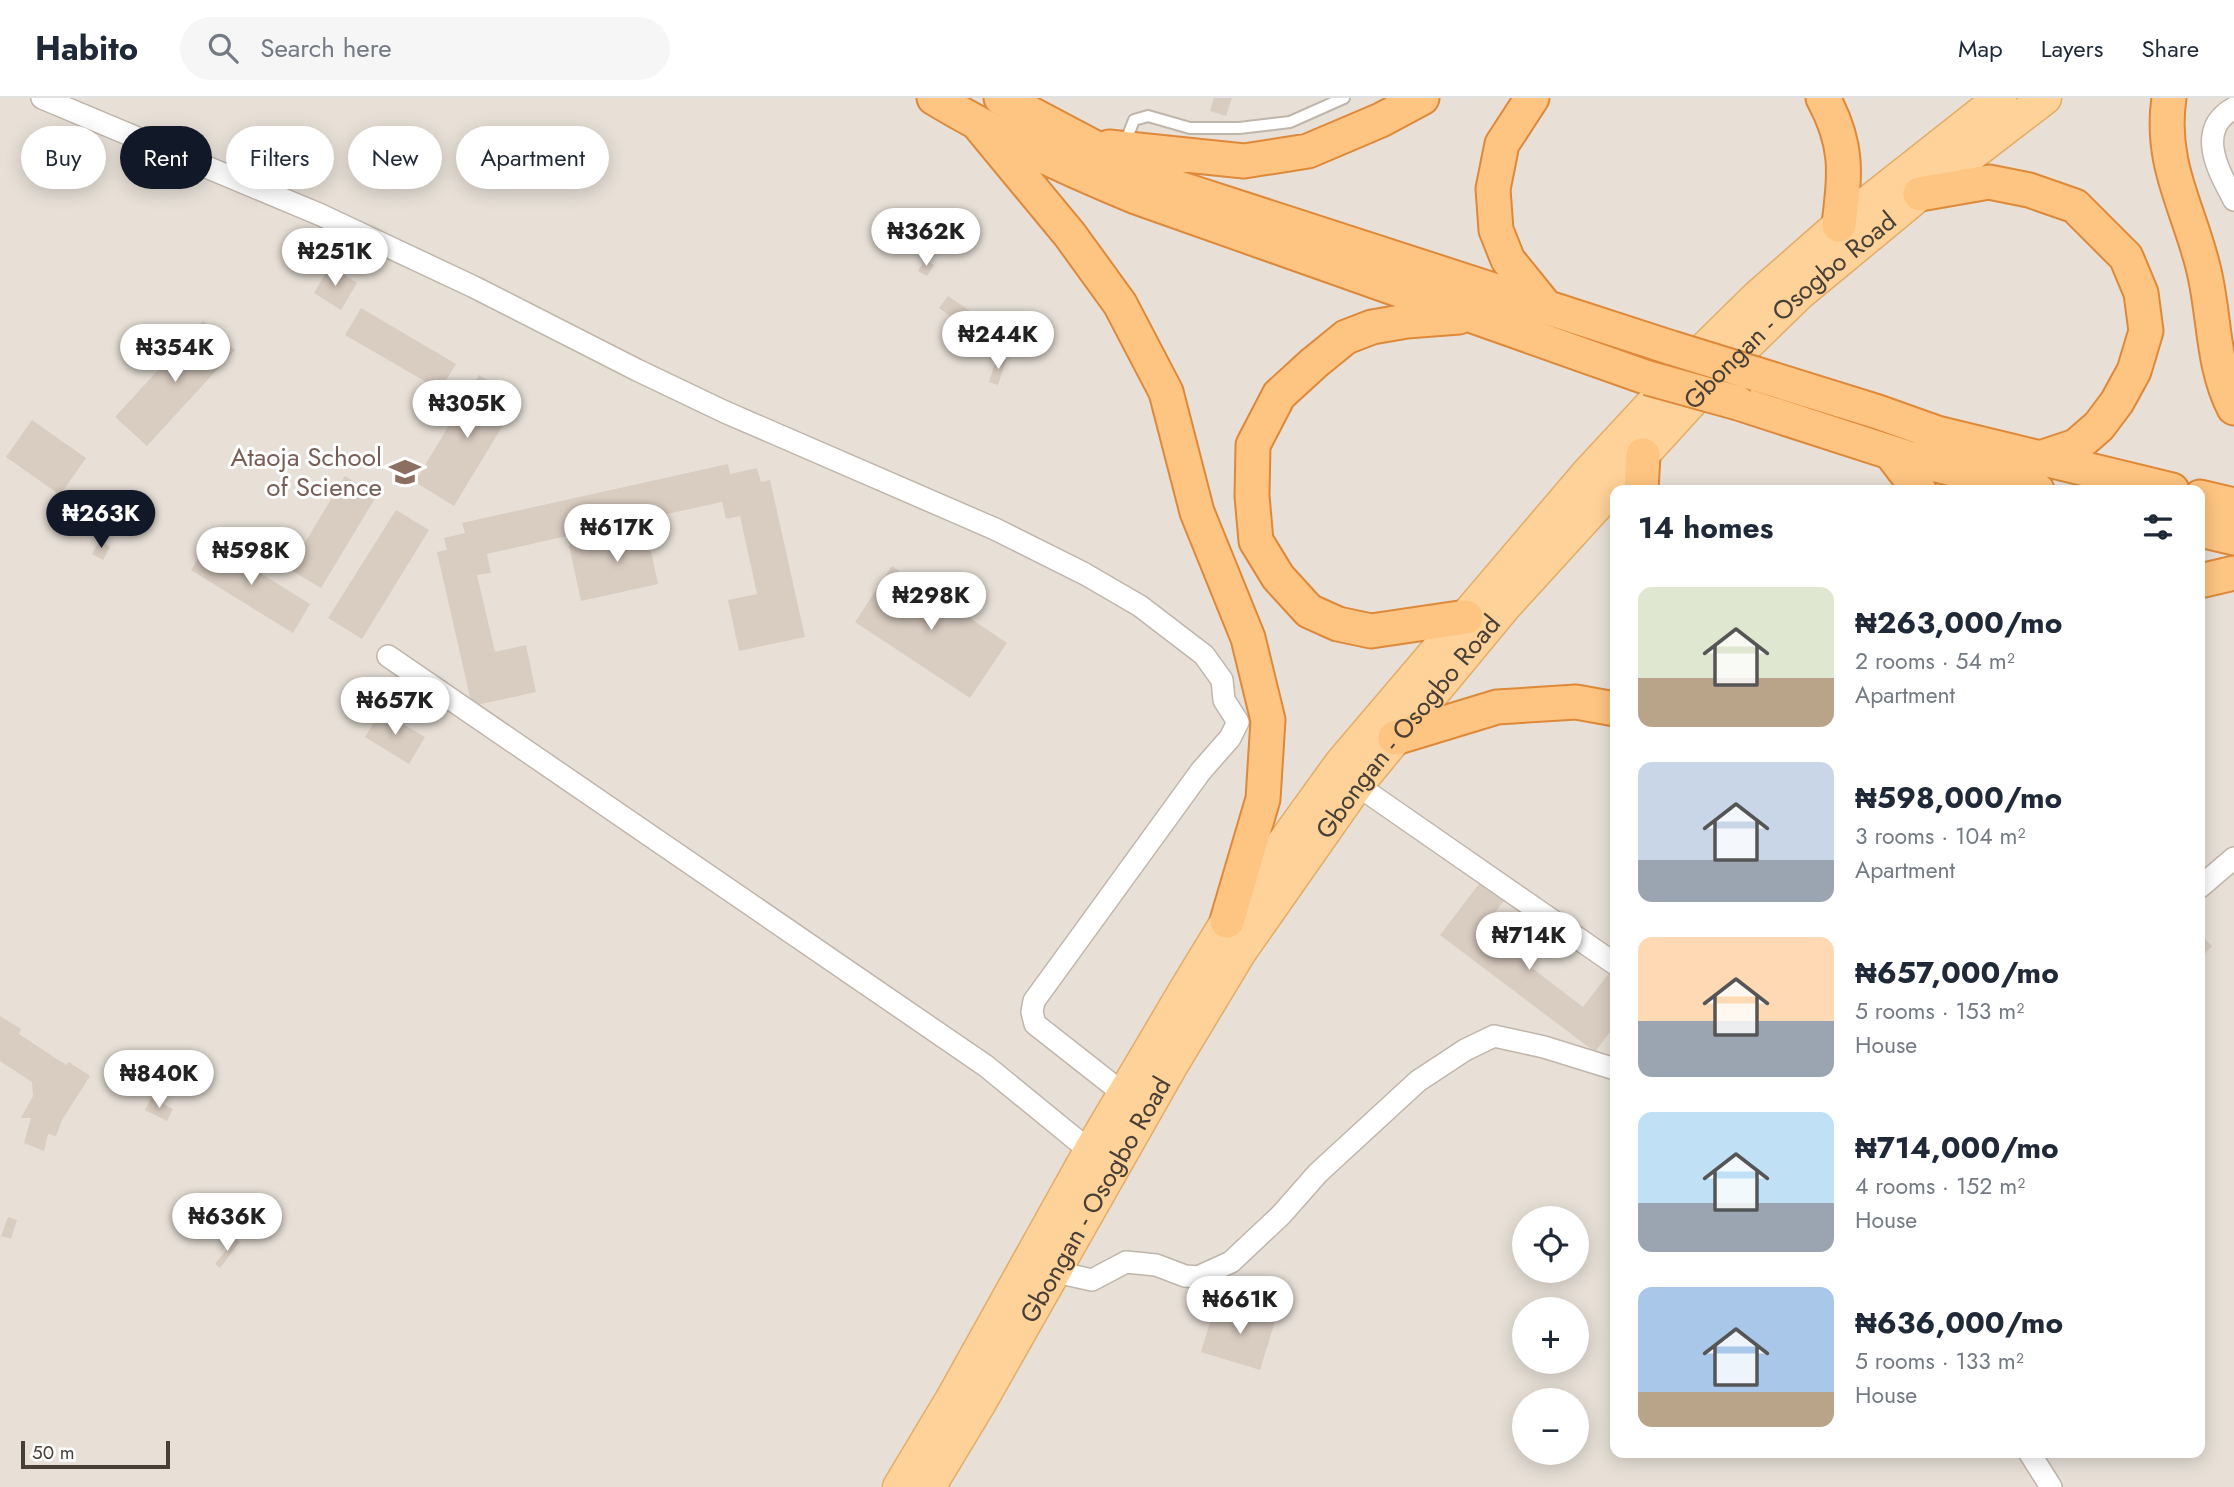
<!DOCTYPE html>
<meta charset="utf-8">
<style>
body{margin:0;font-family:Jost,sans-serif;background:#f6f6f7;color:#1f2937;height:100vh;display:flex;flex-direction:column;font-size:26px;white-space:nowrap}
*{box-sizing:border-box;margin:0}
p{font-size:23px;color:#747a83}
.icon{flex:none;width:38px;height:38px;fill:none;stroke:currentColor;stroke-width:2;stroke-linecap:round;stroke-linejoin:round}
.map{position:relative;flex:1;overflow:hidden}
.side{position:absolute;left:1610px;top:387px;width:595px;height:973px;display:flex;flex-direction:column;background:#fff;border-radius:14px;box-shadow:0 4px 18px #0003}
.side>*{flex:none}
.guide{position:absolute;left:21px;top:28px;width:665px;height:63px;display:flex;gap:14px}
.controls{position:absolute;left:1512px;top:1108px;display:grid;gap:14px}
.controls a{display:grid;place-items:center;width:77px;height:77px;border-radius:50%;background:#fff;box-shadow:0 4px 18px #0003;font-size:35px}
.scale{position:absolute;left:21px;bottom:18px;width:149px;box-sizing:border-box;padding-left:7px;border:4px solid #483f37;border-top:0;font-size:19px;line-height:24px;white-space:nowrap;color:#483f37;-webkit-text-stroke:5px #fff;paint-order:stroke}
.price{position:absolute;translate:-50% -60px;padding:0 16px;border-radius:24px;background:#fff;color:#222;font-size:23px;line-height:46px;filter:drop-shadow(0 2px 4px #0008)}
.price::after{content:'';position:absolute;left:50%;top:42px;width:21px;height:16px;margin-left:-10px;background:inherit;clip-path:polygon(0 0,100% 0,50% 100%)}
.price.active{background:#111827;color:#fff}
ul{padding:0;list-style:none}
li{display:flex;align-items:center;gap:21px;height:175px;padding:0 28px}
li span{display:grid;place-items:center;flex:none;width:196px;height:140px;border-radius:14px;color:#555}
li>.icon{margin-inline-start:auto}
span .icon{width:84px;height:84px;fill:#fffc;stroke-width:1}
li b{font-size:30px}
h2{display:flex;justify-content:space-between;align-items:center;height:84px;padding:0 28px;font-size:30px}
.tag{padding:0 24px;border-radius:32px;background:#fff;box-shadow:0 4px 18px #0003;font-size:24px;line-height:63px}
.tag.active{background:#111827;color:#fff}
header{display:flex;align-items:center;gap:42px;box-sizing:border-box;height:98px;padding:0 35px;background:#fff;border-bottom:2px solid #e0e1e3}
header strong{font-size:33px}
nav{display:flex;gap:38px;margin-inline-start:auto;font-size:24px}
.search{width:490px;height:63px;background:#f6f6f7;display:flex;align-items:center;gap:18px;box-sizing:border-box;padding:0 24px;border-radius:38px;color:#747a83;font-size:26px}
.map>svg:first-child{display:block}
.residential{fill:#e8e0d7;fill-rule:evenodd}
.building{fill:#d9ccc1}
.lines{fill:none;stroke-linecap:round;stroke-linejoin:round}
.service-casing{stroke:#c0b5ab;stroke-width:14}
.minor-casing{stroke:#c0b5ab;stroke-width:24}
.primary-casing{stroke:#e4ac67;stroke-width:35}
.trunk-casing{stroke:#de8939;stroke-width:37}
.service{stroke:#fff;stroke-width:10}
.minor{stroke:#fff;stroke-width:21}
.primary{stroke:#fed298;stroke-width:32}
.trunk{stroke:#fec481;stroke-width:33}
.trunk-bridge-casing{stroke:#de8939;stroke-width:37;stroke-linecap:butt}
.trunk-bridge{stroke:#fec481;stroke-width:33}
.labels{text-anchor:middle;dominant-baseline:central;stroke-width:6;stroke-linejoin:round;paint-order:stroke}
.street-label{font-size:26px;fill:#483f37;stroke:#fff}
.education-label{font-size:26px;fill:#785e54;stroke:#fff;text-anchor:end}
</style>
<header>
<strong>Habito</strong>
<div class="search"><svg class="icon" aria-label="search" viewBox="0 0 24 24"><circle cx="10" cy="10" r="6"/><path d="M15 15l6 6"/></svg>Search here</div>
<nav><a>Map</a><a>Layers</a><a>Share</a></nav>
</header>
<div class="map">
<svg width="2234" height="1389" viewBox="0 0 2234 1389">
<rect width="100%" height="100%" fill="#f4efe9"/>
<path class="residential" d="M0 0H2234V1389H0ZM1615 392H2200V1354H1615ZM1524 1120H1577V1172H1524ZM1524 1211H1577V1264H1524ZM1524 1302H1577V1354H1524Z"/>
<path class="building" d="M1214 0H1232L1226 18 1210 13Z
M925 162 934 167 927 178 918 173Z
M330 168 357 185 341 212 314 195Z
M948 198 986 224 977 237 939 210Z
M361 210 456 266 440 292 345 237Z
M203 223 235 252 147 348 115 319Z
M997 259 1006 262 998 287 989 284Z
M479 277 519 301 454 408 415 384Z
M32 322 86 360 60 397 6 359Z
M728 366 730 376 757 370 761 384 770 382 805 539 739 553 728 502 757 496 740 418 726 421 722 404 644 421 658 486 581 503 567 438 487 456 491 475 477 477 495 554 526 547 536 594 472 608 437 454 447 452 444 440 465 435 462 425Z
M345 378 377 397 321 490 289 471Z
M396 412 429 432 362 541 328 520Z
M100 442 110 449 103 462 92 456Z
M209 443 310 506 293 535 191 472Z
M892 468 1007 545 970 600 855 524Z
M381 613 425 639 409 666 365 639Z
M1482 782 1506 800 1482 832 1583 909 1610 874 1615 878V927L1595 954 1440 837Z
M2200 836 2212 848 2200 861Z
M0 918 21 931 19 936 66 967 69 964 90 978 62 1022 56 1038 48 1036 44 1053 24 1045 31 1020H21L33 998 32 984 0 963Z
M151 1000 173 1011 167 1023 145 1012Z
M8 1119 17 1122 11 1141 1 1138Z
M235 1141 240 1144 220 1170 215 1166Z
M1225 1204 1276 1220 1260 1272 1201 1254 1211 1221 1219 1223Z"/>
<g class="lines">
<defs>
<path id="service" d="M1125 45 1134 22 1148 18 1190 30H1239L1290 24 1344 0"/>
<path id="minor" d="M42 0 321 117 474 189 637 272 725 314 995 431 1085 476 1140 508 1204 557 1222 582 1224 602 1238 624 1230 640 1201 673 1034 903 1032 914 1035 926 1124 996
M2234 10C2195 32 2218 72 2234 102
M388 558 986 968 1090 1053
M1357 687 1615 866
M2200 789 2234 760
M1056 1174 1092 1182 1126 1164 1156 1167 1185 1178 1198 1179 1231 1164 1281 1117 1318 1075 1418 983 1465 952 1494 938 1544 949 1615 971
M2029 1354 2051 1389"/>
<g id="primary">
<path d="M899 1389 953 1299 1090 1053 1184 894 1227 823 1341 665 1586 377 1688 267 1757 199 1839 127 2000 0"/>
<path id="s1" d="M929 1389 978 1308 1170 970 1240 854 1357 687 1505 508 1714 279 1799 196 1920 96 2045 0"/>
</g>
<path id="trunk" d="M934 0C999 39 1067 71 1136 99L1648 280
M1001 0 1160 84 1672 250
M1532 0 1502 46 1493 91 1496 132 1508 162 1546 209
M1823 0C1849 48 1845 75 1839 127
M2169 0C2159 67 2190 112 2204 173 2215 219 2212 267 2234 310
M979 27 1070 137 1120 206 1166 294 1197 414 1248 540 1268 622 1263 701 1227 823
M1109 49 1244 63 1308 53 1381 22 1422 0
M1920 96 1989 84 2029 92 2075 108 2126 159 2141 195 2146 233 2134 273 2117 304 2099 328 2076 348 2040 360
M1459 219 1407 223 1372 229 1346 239 1314 265 1279 297 1253 347 1252 398 1256 443 1278 479 1309 513 1338 526 1371 533 1466 519
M1756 276 1878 314 1937 335 2172 392
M1738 305 1908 360 2037 392
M1890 354 1919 392
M1641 392 1643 357
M2200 399 2234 407
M2200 432 2234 440
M2200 483 2234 475
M1395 640 1497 609 1576 604 1615 611"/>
</defs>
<use href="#service" class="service-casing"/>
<use href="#minor" class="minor-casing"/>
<use href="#primary" class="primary-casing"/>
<use href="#trunk" class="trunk-casing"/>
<use href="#service" class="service"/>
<use href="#minor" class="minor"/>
<use href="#primary" class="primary"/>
<use href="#trunk" class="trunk"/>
<defs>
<path id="trunk-bridge" d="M1672 250 1756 276
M1648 280 1738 305"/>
</defs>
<use href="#trunk-bridge" class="trunk-bridge-casing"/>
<use href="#trunk-bridge" class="trunk-bridge"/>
</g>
<defs>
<symbol id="school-bare" viewBox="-9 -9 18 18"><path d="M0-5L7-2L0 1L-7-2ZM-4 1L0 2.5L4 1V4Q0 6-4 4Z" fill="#8d6e63" stroke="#fff" stroke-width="2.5" paint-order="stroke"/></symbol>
</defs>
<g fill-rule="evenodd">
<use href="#school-bare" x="383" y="352" width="44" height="44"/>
</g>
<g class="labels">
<g class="street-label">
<text stroke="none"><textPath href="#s1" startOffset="1466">Gbongan - Osogbo Road</textPath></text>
<text stroke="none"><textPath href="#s1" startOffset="900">Gbongan - Osogbo Road</textPath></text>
<text stroke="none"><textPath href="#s1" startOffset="332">Gbongan - Osogbo Road</textPath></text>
</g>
<g class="education-label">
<text x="382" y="359">Ataoja School<tspan x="382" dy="30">of Science</tspan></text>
</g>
</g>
</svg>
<div class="controls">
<a><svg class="icon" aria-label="locate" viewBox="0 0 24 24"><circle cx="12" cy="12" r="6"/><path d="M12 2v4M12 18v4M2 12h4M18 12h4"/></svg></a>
<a>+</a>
<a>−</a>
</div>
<div class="scale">50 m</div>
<b class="price" style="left:926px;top:170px">₦362K</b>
<b class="price" style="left:335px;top:190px">₦251K</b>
<b class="price" style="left:998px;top:273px">₦244K</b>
<b class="price" style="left:175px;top:286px">₦354K</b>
<b class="price" style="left:467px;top:342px">₦305K</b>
<b class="price active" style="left:101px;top:452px">₦263K</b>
<b class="price" style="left:617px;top:466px">₦617K</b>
<b class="price" style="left:251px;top:489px">₦598K</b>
<b class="price" style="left:931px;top:534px">₦298K</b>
<b class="price" style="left:395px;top:639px">₦657K</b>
<b class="price" style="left:1529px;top:874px">₦714K</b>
<b class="price" style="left:159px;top:1012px">₦840K</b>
<b class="price" style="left:227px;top:1155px">₦636K</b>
<b class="price" style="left:1240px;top:1238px">₦661K</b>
<div class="guide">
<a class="tag">Buy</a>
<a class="tag active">Rent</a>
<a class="tag">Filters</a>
<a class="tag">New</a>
<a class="tag">Apartment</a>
</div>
<section class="side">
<h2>14 homes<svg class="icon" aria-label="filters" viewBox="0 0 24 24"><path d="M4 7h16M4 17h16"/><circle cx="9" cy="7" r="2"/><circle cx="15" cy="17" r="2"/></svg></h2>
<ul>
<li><span style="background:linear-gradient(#dfe7d0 65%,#b9a48a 0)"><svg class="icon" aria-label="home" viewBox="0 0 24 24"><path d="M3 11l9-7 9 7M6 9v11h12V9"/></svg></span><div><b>₦263,000/mo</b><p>2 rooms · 54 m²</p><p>Apartment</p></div></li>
<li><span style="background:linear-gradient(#c9d6e8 70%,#9aa5b1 0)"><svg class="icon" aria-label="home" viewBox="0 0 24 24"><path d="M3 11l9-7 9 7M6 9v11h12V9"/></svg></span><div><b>₦598,000/mo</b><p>3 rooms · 104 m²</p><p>Apartment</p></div></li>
<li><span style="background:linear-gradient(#ffd9b3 60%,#9aa5b1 0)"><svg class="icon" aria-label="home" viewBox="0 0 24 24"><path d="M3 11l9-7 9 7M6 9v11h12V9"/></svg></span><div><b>₦657,000/mo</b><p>5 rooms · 153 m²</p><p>House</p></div></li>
<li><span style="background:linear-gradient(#bfe0f5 65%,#9aa5b1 0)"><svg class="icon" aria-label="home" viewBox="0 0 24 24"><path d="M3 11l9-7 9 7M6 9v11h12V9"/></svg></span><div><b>₦714,000/mo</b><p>4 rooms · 152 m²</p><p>House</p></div></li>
<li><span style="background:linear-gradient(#a9c7e8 75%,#b9a48a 0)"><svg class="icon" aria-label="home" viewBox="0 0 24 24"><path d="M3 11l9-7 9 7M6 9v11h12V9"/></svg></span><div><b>₦636,000/mo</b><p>5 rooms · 133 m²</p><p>House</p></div></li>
</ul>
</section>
</div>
